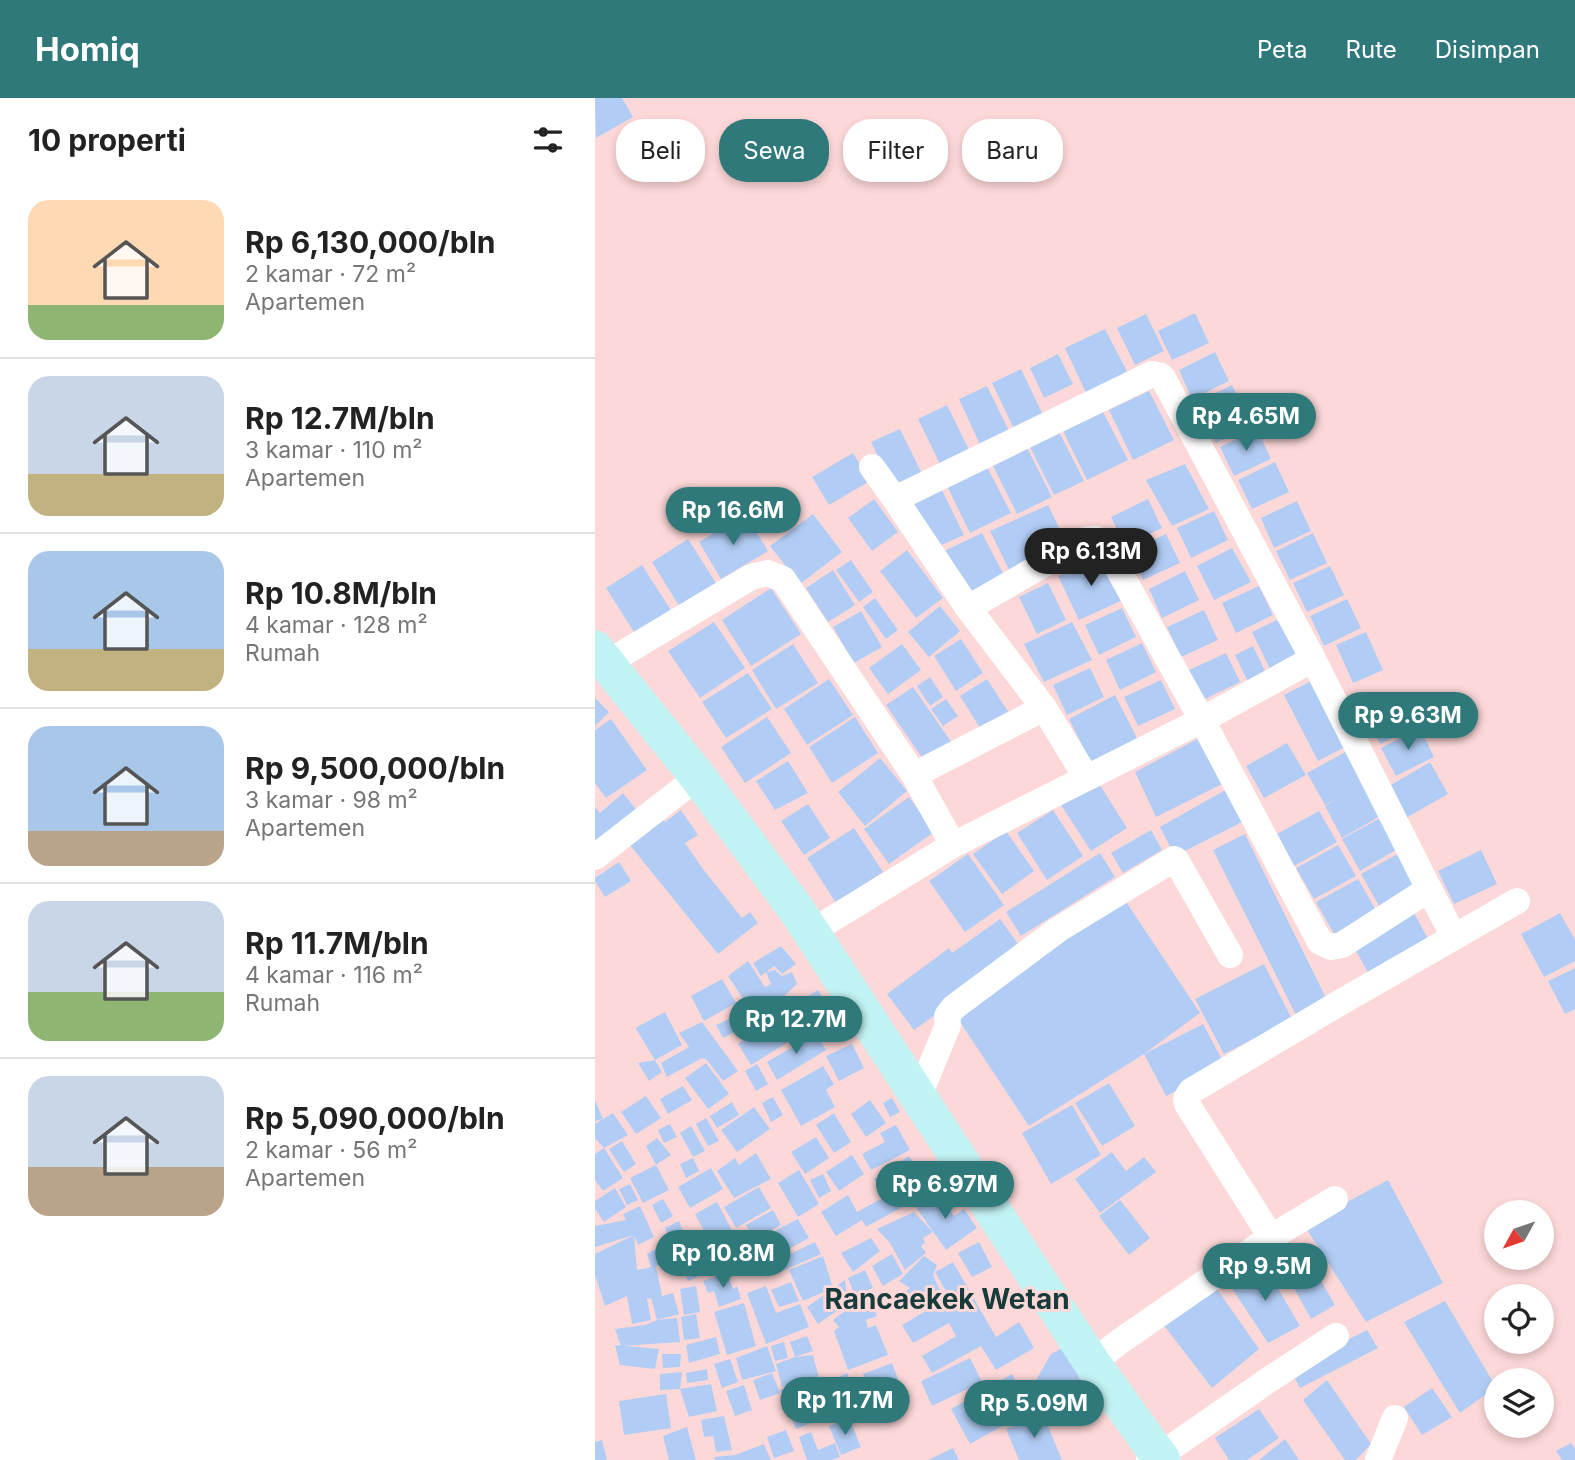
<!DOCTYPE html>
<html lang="id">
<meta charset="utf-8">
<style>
body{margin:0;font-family:Inter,sans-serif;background:#f2f2f2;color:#222;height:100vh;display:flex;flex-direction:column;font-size:26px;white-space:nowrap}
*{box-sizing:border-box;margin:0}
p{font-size:23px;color:#767676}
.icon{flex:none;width:38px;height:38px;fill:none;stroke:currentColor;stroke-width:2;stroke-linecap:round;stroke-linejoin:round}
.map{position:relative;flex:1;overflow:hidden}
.details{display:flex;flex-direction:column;background:#fff;width:595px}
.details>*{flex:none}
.top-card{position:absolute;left:21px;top:21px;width:665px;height:63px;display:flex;gap:14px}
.needle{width:46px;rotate:230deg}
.controls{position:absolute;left:889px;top:1102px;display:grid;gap:14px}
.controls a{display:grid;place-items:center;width:70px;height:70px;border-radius:50%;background:#fff;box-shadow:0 4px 10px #0003;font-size:35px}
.price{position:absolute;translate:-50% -60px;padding:0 16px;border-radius:24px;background:#30797b;color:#fff;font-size:23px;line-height:46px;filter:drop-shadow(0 2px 4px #0008)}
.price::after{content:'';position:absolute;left:50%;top:42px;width:21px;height:16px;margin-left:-10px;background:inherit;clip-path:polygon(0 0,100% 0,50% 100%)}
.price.current{background:#222;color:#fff}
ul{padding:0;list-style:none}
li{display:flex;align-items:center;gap:21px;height:175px;padding:0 28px}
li+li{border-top:2px solid #e0e0e0}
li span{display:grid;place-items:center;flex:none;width:196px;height:140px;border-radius:21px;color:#555}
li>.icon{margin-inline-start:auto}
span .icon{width:84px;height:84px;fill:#fffc;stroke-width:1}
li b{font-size:30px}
h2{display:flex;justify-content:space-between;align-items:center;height:84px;padding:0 28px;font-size:30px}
.tag{padding:0 24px;border-radius:28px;background:#fff;box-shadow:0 4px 10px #0003;font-size:24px;line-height:63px}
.tag.current{background:#30797b;color:#fff}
header{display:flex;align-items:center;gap:42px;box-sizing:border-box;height:98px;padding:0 35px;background:#30797b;color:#fff}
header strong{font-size:33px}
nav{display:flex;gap:38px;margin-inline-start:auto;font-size:24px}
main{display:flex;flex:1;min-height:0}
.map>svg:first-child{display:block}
.building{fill:#b2cdf5}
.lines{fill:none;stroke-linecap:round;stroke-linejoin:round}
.minor{stroke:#fff;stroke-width:26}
.secondary{stroke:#c3f4f5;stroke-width:37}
.labels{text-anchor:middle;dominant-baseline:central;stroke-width:6;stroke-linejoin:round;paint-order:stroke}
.quarter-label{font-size:28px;font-weight:bold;fill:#173a3b;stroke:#fdd8d8}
</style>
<header>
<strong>Homiq</strong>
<nav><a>Peta</a><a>Rute</a><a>Disimpan</a></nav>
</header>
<main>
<section class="details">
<h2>10 properti<svg class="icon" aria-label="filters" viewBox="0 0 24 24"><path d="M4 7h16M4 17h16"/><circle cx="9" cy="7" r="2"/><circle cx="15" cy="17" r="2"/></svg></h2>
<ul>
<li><span style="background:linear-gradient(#ffd9b3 75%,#8fb573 0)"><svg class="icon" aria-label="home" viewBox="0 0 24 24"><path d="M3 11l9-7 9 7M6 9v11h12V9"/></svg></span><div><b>Rp 6,130,000/bln</b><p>2 kamar · 72 m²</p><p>Apartemen</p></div></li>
<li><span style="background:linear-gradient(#c9d6e8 70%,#c2b280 0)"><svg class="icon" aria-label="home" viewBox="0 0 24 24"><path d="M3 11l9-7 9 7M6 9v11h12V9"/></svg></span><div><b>Rp 12.7M/bln</b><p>3 kamar · 110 m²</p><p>Apartemen</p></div></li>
<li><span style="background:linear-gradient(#a9c7e8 70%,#c2b280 0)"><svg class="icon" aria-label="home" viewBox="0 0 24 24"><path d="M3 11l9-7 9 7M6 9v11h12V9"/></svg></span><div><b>Rp 10.8M/bln</b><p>4 kamar · 128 m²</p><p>Rumah</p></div></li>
<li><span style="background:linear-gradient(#a9c7e8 75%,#b9a48a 0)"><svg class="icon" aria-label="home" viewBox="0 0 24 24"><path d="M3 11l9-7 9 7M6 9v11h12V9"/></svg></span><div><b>Rp 9,500,000/bln</b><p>3 kamar · 98 m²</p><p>Apartemen</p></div></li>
<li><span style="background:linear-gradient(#c9d6e8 65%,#8fb573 0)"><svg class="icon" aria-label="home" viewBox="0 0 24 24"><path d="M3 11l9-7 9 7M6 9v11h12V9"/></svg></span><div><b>Rp 11.7M/bln</b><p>4 kamar · 116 m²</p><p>Rumah</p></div></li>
<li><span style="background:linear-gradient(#c9d6e8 65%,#b9a48a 0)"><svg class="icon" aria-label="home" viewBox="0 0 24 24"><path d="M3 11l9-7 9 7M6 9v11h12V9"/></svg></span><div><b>Rp 5,090,000/bln</b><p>2 kamar · 56 m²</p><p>Apartemen</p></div></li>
</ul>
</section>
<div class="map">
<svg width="980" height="1362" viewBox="0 0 980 1362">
<rect width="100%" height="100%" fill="#fdd8d8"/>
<path class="building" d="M0 0H27L38 19 1 40Z
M600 215 614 245 577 262 563 233Z
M551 216 569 253 540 267 522 230Z
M510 231 535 279 493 299 470 250Z
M620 254 634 283 597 301 584 272Z
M463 256 478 286 449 300 435 270Z
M426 271 450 321 421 335 397 285Z
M637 287 657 327 621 345 600 305Z
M392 288 416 337 387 351 364 301Z
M554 293 579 342 538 362 514 312Z
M352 307 376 356 347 370 323 321Z
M508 314 533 362 492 382 468 333Z
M305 331 329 380 300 393 276 344Z
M662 331 676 361 639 378 625 349Z
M464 334 489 383 459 397 435 349Z
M432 350 457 399 422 416 397 366Z
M258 355 275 383 234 407 217 379Z
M680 364 694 394 657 411 643 382Z
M590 366 614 411 577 428 551 382Z
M391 367 416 415 375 435 351 386Z
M345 388 369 437 344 448 308 405Z
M279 401 303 434 277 453 253 420Z
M553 401 567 430 530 448 516 419Z
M702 403 716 433 679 450 666 420Z
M453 407 472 446 417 478 395 433Z
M619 413 633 442 596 460 582 430Z
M150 416 173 453 126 481 104 444Z
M218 416 247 454 205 486 175 448Z
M387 435 412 483 370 503 347 454Z
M718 435 732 465 695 482 681 453Z
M571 436 585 465 548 482 534 453Z
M93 441 123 488 86 511 57 464Z
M637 450 656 484 619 502 602 468Z
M312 452 348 500 321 520 285 473Z
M507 458 530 501 484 522 463 478Z
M256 462 278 494 264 504 241 472Z
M47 467 77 514 41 537 11 490Z
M735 468 749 497 712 514 698 485Z
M238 472 260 507 233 524 211 490Z
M590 473 604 502 567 520 554 491Z
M453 485 471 522 442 536 424 499Z
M664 488 678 517 641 535 627 505Z
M176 490 206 536 156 568 127 522Z
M280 500 303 532 291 541 268 509Z
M752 501 766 530 729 548 715 518Z
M345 508 365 533 334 559 313 534Z
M527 510 541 539 504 557 490 527Z
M609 512 623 542 586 559 572 529Z
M266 513 287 549 259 565 238 529Z
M686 520 705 557 675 571 657 534Z
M119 524 150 570 105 600 73 553Z
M477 524 497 562 449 584 429 546Z
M771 534 788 572 758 585 741 547Z
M366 541 388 575 361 593 339 558Z
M547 545 561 574 525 592 511 562Z
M198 546 223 585 181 611 157 572Z
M307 546 326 572 293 596 274 570Z
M658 548 672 577 654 586 640 557Z
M631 555 645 584 608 602 594 572Z
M495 570 509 599 472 617 458 587Z
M153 575 177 611 131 640 107 604Z
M335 579 348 599 335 608 322 588Z
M234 581 258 617 212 647 189 611Z
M392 581 414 615 387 633 365 598Z
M720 581 754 647 723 663 689 597Z
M566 582 580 611 543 628 529 599Z
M318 589 357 645 330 664 291 607Z
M520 597 544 644 497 667 474 621Z
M808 599 822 628 785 646 771 617Z
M0 600 14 614 0 628Z
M351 601 363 618 348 628 336 611Z
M172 619 196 655 150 685 126 649Z
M260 619 283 655 237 685 214 649Z
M16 621 52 672 11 700 0 685V632Z
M825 630 839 659 801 678 786 650Z
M608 638 631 684 561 719 540 674Z
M692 645 711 677 669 700 651 668Z
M754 652 789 716 747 740 730 708 742 701 730 707 712 675Z
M285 660 312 693 270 728 243 694Z
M193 663 213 695 180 712 161 683Z
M835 664 853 696 811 720 794 688Z
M503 684 532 730 496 753 466 707Z
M632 691 649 723 580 758 565 729Z
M28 695 44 715 0 749V709L5 715Z
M314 699 339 734 294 766 269 731Z
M213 706 235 740 209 757 186 723Z
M86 712 103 737 90 745 108 771 147 820 155 814 163 825 123 856 34 746 67 720 70 724Z
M458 712 488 758 452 782 422 735Z
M724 713 742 744 699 768 682 736Z
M789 718 806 749 765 773 747 741Z
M259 730 288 774 241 805 212 760Z
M556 732 567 752 528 775 516 755Z
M411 733 439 773 407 796 378 756Z
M650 736 733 904 701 917 618 752Z
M743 747 761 778 719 801 701 770Z
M886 752 902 786 859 806 843 773Z
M808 753 826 785 784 808 766 776Z
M505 755 520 779 426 838 411 814Z
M373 756 409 807 370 834 334 783Z
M24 764 36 783 10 799 0 783V780Z
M763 781 781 812 739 836 721 804Z
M530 802 605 915 549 956 434 1028 359 915Z
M819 815 837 848 777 882 759 849Z
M965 815 980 842V863L949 879 926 836Z
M405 821 429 854 319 932 292 896 354 850 357 855Z
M186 848 201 866 187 876 179 868 166 878 158 865Z
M153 863 170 889 176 886 171 874 180 872 187 878 197 874 202 886 188 899 191 905 163 923 133 878Z
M669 866 697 921 629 956 600 901Z
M980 870V911L970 916 953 883Z
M127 881 141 905 109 923 96 898Z
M223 892 228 900 221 904 231 917 217 926 202 905Z
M201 909 214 931 156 967 143 946Z
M150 913 160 919 158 925 128 940 121 927Z
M70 914 87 947 60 962 67 974 54 983 43 965 60 962 41 931 42 929Z
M107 924 143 973 128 983 112 962 107 960 72 979 66 965 94 949 84 935Z
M608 926 630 967 571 998 549 956Z
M221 935 231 952 182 982 172 964Z
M257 946 269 970 244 983 231 958Z
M111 965 134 996 113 1011 90 980Z
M162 966 173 986 161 993 150 973Z
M228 968 239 986 231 992 240 1009 206 1028 186 992Z
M514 985 540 1028 507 1048 480 1005Z
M88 988 97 1002 73 1016 65 1001Z
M51 998 66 1020 41 1036 26 1014Z
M178 999 188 1017 176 1024 167 1005Z
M297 1000 305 1014 295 1019 288 1005Z
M0 1002 8 1021 18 1015 33 1037 9 1050 0 1040V1026L8 1021 0 1023Z
M275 1002 291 1025 271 1039 256 1016Z
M137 1004 144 1017 122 1030 115 1018Z
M477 1007 506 1057 456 1086 427 1035Z
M159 1009 175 1031 142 1054 126 1032Z
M239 1015 256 1044 239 1055 221 1027Z
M111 1020 124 1043 113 1048 101 1026Z
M75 1026 82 1039 69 1045 63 1032Z
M301 1027 315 1052 276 1072 267 1056 290 1044 285 1035Z
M96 1028 110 1053 98 1059 85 1035Z
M221 1039 234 1060 210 1076 196 1054Z
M62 1040 76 1057 61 1067 51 1048Z
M27 1043 41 1066 29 1074 14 1051Z
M9 1050 28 1080 8 1093 0 1082V1056Z
M517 1054 531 1073 549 1059 561 1074 505 1115 480 1081Z
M161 1055 176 1081 139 1100 122 1073 140 1060 144 1067Z
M257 1057 269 1076 244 1093 231 1074Z
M314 1058 324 1073 289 1096 279 1081Z
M98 1060 104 1073 91 1080 85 1066Z
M61 1067 74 1092 48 1105 35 1080Z
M116 1070 128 1091 95 1110 83 1089Z
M204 1072 224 1106 203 1119 183 1085Z
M228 1076 236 1093 224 1100 215 1082Z
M323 1081 330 1095 310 1106 302 1092Z
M793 1082 848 1185 771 1224 709 1127Z
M35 1086 43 1102 32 1107 24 1091Z
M164 1089 176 1110 141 1130 129 1109Z
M20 1090 31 1109 9 1124 0 1111V1103Z
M300 1093 309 1108 271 1129 267 1122 241 1138 226 1114 253 1097 262 1114Z
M342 1093 359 1118 369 1111 382 1130 351 1152 320 1108Z
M68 1101 78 1118 66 1125 57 1107Z
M525 1102 555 1140 534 1157 504 1118Z
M122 1104 139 1136 117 1148 100 1116Z
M45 1108 59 1139 43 1147 39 1137 0 1149V1128L31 1122 28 1116Z
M178 1112 186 1127 160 1142 151 1127Z
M319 1114 338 1134 328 1140 330 1145 326 1148 331 1155 310 1172 295 1145 282 1131Z
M203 1121 214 1140 177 1160 166 1140Z
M84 1123 99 1161 123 1152 126 1163 108 1170 111 1175 93 1183 70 1130Z
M39 1137 42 1172 56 1169 52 1156 66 1148 70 1165 61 1168 67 1198 78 1195 84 1216 62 1222 56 1200 52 1201 56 1222 37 1226 32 1198 10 1208 0 1177V1156Z
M276 1140 285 1153 258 1174 246 1155Z
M220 1144 226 1156 185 1174 181 1163Z
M384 1144 397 1169 377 1179 363 1155Z
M149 1149 155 1163 136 1171 130 1156Z
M297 1156 308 1176 288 1188 277 1168Z
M228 1158 238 1190 208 1203 194 1172Z
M329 1158 342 1167 338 1177 345 1193 321 1208 310 1194 315 1190 304 1183Z
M358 1164 401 1239 424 1224 439 1250 401 1272 386 1248 337 1275 327 1258 361 1238 354 1225 318 1245 307 1227 334 1211 331 1206 352 1195 340 1174Z
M668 1165 705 1228 673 1245 634 1186Z
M716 1165 740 1207 716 1221 695 1183Z
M270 1172 278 1190 260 1198 253 1180Z
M132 1175 138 1191 142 1188 146 1201 124 1209 119 1193 113 1195 108 1183Z
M250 1182 253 1205 223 1226 212 1209Z
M196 1184 204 1203 184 1209 176 1192Z
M101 1188 105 1214 89 1217 85 1191Z
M171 1188 181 1215 205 1206 214 1229 171 1246 152 1195Z
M622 1191 664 1251 617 1290 567 1225Z
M273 1195 282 1218 271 1222 273 1230 281 1227 293 1257 253 1272 239 1233 244 1229 238 1222Z
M850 1203 901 1289 865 1315 809 1224Z
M149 1205 161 1248 132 1257 119 1214Z
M101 1216 105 1240 89 1242 86 1219Z
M82 1220 85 1244 26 1248 20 1231 50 1227 62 1222Z
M772 1232 783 1250 705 1290 695 1271Z
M212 1238 218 1253 200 1259 195 1244Z
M121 1239 125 1256 94 1265 91 1247Z
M189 1244 193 1260 180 1263 176 1248Z
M20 1247 64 1251 60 1271 25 1267Z
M172 1248 181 1273 147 1282 141 1260Z
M471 1248 489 1292 448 1313 433 1296 456 1256Z
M67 1256H86L85 1269 68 1270Z
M218 1257 224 1280 213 1282 228 1320 201 1331 185 1292 201 1286 187 1289 181 1266 200 1259Z
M375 1260 387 1284 337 1308 326 1283Z
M135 1261 143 1284 127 1290 119 1266Z
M297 1265 308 1294 280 1306 268 1276Z
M112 1271 113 1282 92 1285 91 1275Z
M87 1274 85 1291 65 1292V1276Z
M177 1275 185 1295 165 1302 158 1282Z
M252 1275 265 1304 233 1319 220 1290Z
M417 1276 437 1311 375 1346 356 1311Z
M732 1282 776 1346 761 1362H750L708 1302Z
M116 1286 122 1313 94 1319 85 1291Z
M149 1287 157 1312 140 1318 131 1293Z
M837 1290 857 1319 827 1337 809 1309Z
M71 1296 76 1330 29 1337 24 1303Z
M664 1311 684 1340 652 1362H634L620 1340Z
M448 1316 467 1362H424L411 1331Z
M129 1318 137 1352 121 1354 118 1338 109 1339 106 1322Z
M254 1320 266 1349 246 1357 234 1328Z
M92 1329 101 1362H74L68 1338Z
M191 1332 199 1353 179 1360 172 1339Z
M216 1334 223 1352 240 1345 245 1359 237 1362H212L204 1339Z
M690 1341 704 1362H664Z
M7 1342 12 1362H0V1344Z
M976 1345 980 1351V1362H967L961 1353Z
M169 1346 176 1362H120L119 1359 140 1357Z
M358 1350 364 1362H333Z"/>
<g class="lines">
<path class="minor" d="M277 369 300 401 373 510 449 610 491 679
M300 401 557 276 564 277 568 280 718 561 834 791
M373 510 491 442 501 441 508 444 607 622 725 844 736 849 747 847 834 791 859 839
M12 565 156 479 172 475 188 481 319 677 358 747
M319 677 449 610
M0 759 103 679
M216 834 358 747 607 622 718 561
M323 1000 353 927 352 918 358 910 464 831 579 761 581 762 635 857
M676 1139 592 1006 591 1001 596 993 748 903 922 803
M497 1265 524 1244 676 1139 740 1101
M554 1362 564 1358 675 1281 741 1238
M783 1362 800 1320"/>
<path class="secondary" d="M0 551 103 679 201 811 497 1265 567 1362"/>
</g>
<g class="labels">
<g class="quarter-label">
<text x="352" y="1201">Rancaekek Wetan</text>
</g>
</g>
</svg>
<div class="controls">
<a><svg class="needle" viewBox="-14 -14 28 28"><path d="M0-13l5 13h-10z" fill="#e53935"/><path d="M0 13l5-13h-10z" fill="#767676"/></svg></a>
<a><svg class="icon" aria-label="locate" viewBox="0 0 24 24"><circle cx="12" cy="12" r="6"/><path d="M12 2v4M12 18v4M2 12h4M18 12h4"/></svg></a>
<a><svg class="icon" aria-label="layers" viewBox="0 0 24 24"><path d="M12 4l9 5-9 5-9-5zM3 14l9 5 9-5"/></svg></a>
</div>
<b class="price" style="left:651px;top:355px">Rp 4.65M</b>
<b class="price" style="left:138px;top:449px">Rp 16.6M</b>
<b class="price current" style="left:496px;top:490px">Rp 6.13M</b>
<b class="price" style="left:813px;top:654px">Rp 9.63M</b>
<b class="price" style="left:201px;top:958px">Rp 12.7M</b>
<b class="price" style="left:350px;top:1123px">Rp 6.97M</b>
<b class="price" style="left:128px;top:1192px">Rp 10.8M</b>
<b class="price" style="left:670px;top:1205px">Rp 9.5M</b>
<b class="price" style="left:250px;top:1339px">Rp 11.7M</b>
<b class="price" style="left:439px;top:1342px">Rp 5.09M</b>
<div class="top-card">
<a class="tag">Beli</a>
<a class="tag current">Sewa</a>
<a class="tag">Filter</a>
<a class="tag">Baru</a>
</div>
</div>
</main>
